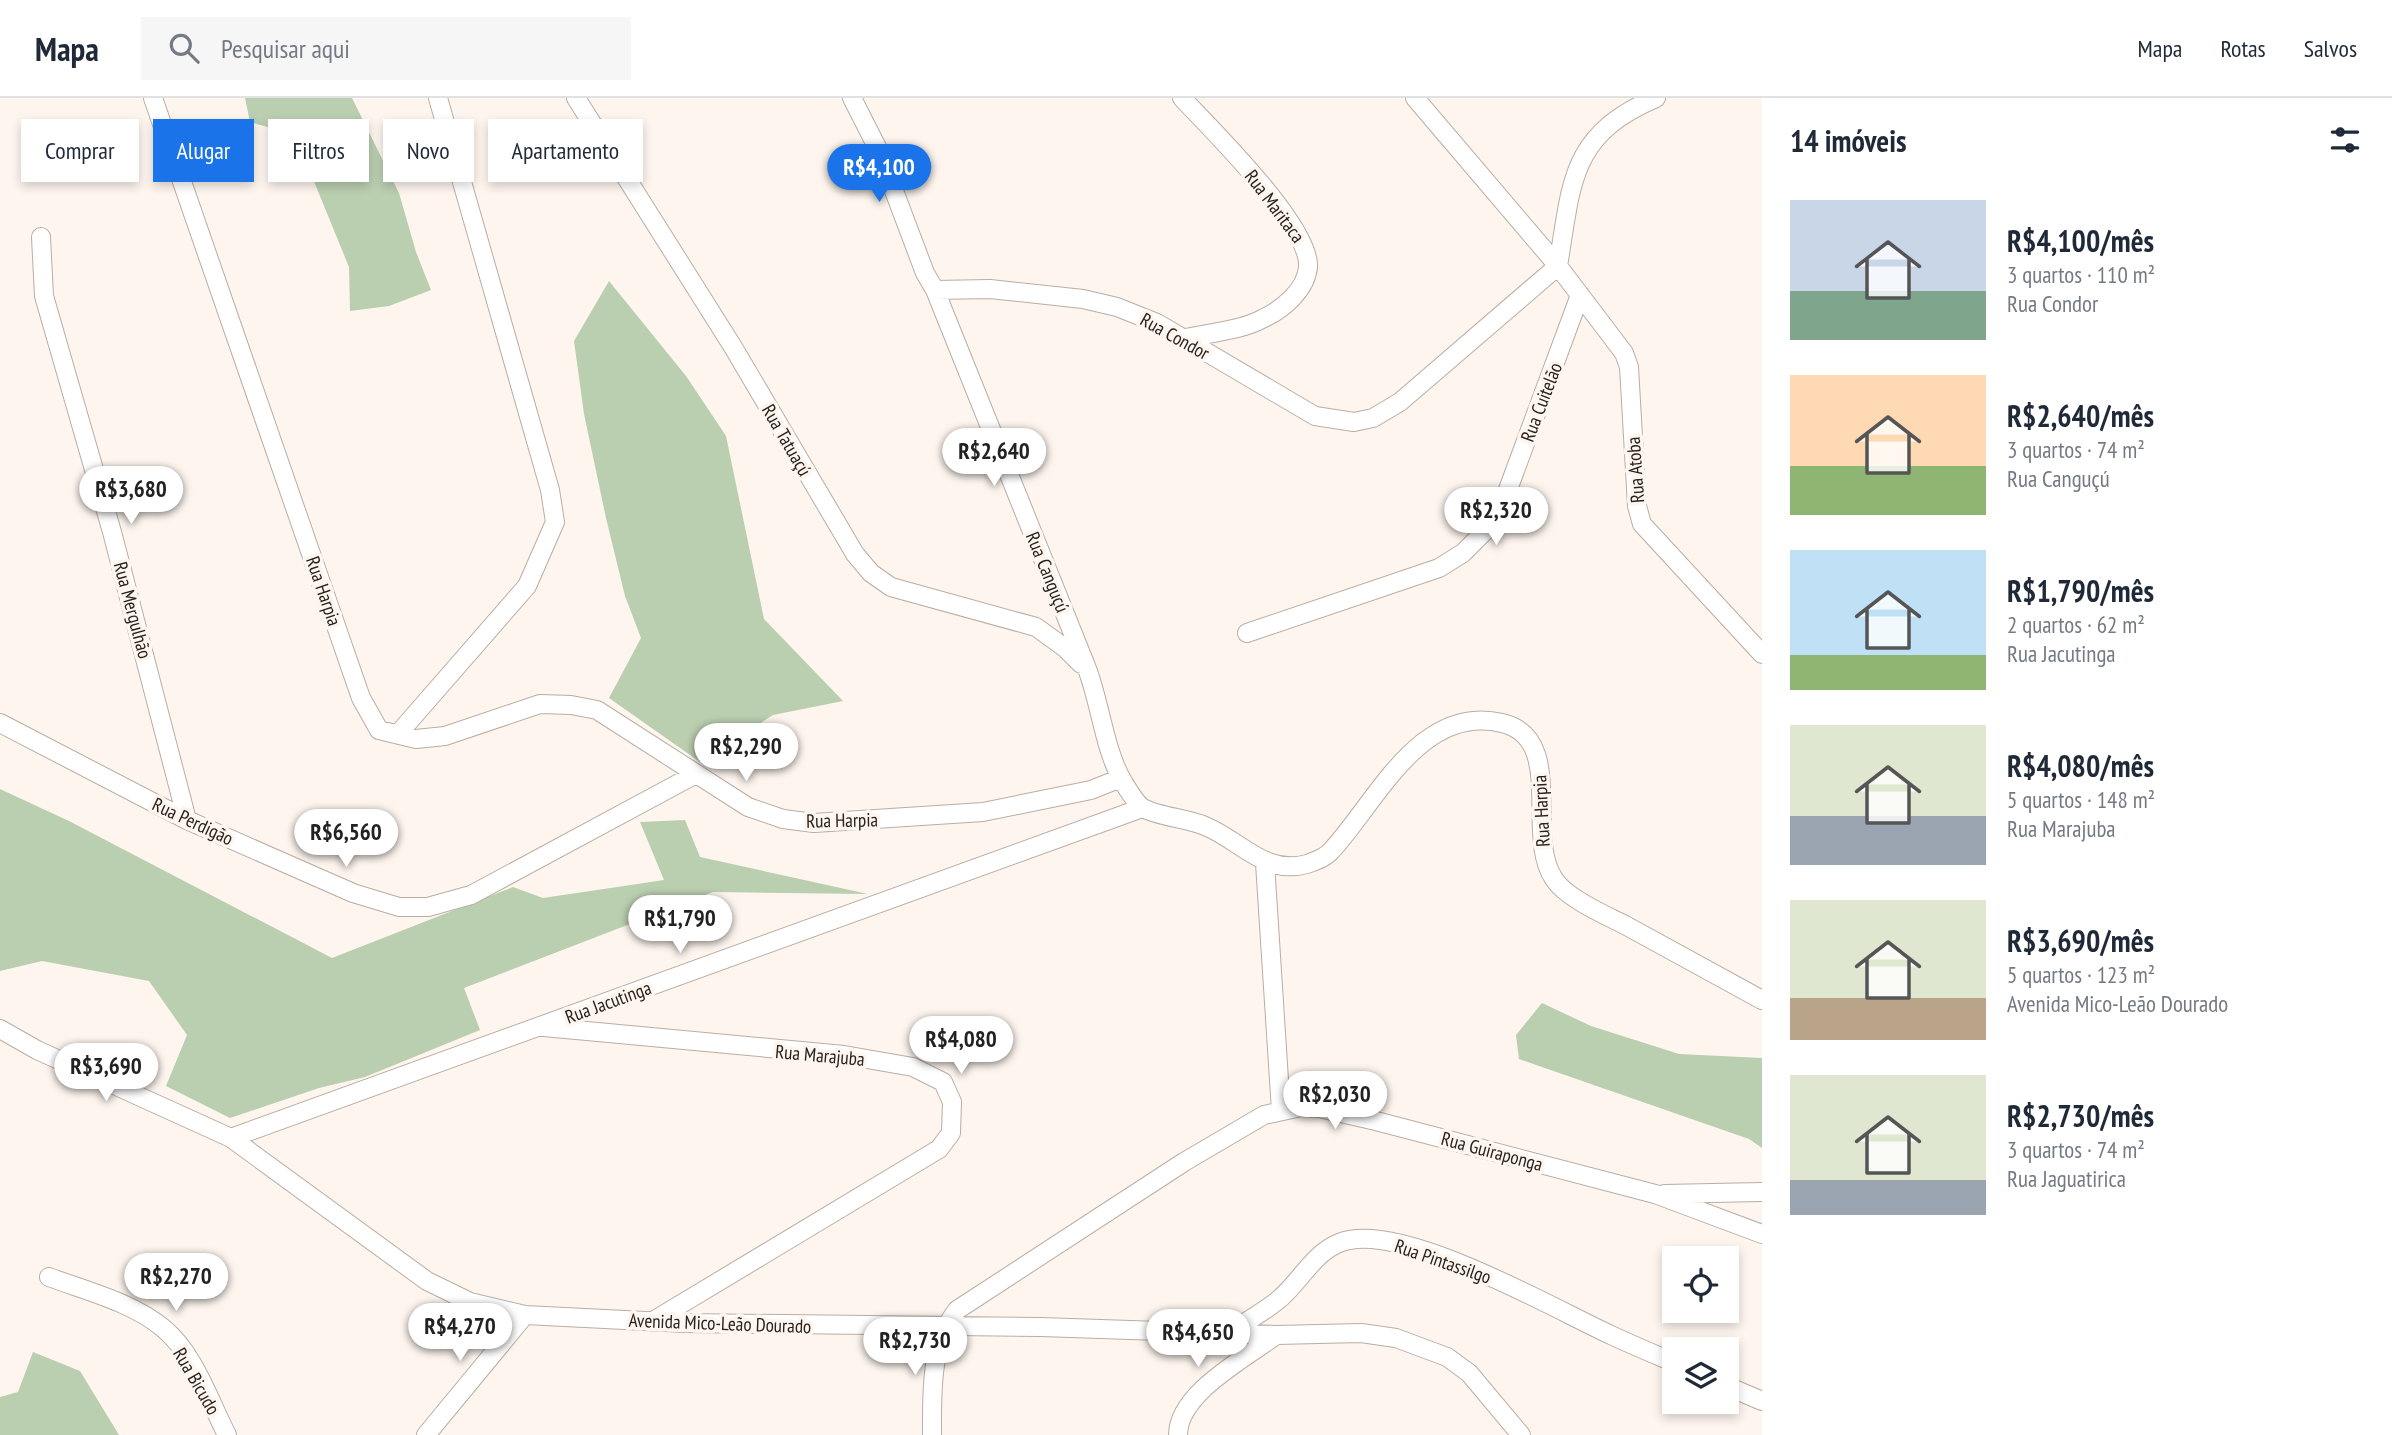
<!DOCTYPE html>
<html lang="pt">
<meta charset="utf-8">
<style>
body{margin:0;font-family:"PT Sans Narrow",sans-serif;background:#f6f6f7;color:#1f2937;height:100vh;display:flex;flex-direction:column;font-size:26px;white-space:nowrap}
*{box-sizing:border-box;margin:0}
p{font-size:23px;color:#747a83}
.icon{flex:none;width:38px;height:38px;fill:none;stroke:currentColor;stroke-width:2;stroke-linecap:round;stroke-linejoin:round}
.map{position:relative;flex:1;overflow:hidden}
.details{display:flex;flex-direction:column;background:#fff;width:630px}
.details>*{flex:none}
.top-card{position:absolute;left:21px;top:21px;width:665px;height:63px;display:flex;gap:14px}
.controls{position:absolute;left:1662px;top:1148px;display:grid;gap:14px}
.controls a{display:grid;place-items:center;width:77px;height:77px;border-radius:0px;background:#fff;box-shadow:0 4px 10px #0003;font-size:35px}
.price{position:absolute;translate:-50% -60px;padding:0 16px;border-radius:24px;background:#fff;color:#222;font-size:23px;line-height:46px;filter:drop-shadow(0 2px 4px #0008)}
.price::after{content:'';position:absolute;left:50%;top:42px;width:21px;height:16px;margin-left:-10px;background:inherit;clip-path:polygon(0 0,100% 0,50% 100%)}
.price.selected{background:#1a73e8;color:#fff}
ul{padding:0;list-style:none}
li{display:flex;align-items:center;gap:21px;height:175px;padding:0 28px}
li span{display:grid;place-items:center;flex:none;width:196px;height:140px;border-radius:0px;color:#555}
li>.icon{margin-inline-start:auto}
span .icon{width:84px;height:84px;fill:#fffc;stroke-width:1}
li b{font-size:30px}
h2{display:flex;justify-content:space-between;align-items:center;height:84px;padding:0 28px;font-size:30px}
.chip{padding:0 24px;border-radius:0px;background:#fff;box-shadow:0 4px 10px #0003;font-size:24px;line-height:63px}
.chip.selected{background:#1a73e8;color:#fff}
header{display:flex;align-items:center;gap:42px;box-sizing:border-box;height:98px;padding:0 35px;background:#fff;border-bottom:2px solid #e0e1e3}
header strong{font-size:33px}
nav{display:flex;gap:38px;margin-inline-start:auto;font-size:24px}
.search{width:490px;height:63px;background:#f6f6f7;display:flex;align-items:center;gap:18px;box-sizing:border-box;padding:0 24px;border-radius:0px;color:#747a83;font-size:26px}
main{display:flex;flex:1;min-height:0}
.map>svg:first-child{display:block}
.forest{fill:#baceb0}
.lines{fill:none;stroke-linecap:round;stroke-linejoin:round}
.minor-casing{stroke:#baada3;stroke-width:20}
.minor{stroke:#fff;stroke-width:18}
.labels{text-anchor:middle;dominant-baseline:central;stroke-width:7;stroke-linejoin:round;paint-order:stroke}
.street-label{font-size:19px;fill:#27221e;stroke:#fdf5ee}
</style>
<header>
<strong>Mapa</strong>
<div class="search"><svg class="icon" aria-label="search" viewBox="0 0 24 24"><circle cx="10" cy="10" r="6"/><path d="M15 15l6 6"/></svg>Pesquisar aqui</div>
<nav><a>Mapa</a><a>Rotas</a><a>Salvos</a></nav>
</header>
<main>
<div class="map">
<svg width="1762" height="1337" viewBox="0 0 1762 1337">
<rect width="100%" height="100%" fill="#fdf5ee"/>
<path class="forest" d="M245 0H352L399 95 416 154 431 192 389 208 350 213 349 169 306 64 289 35 250 24Z
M609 183 686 278 726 338 764 521 843 603 773 617 700 664 609 600 641 540 625 498 606 420 584 316 574 243Z
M0 691 69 723 332 860 513 789 543 800 664 782 640 724 685 722 700 759 868 796 713 794 464 890 480 932 365 979 319 990 230 1020 166 988 187 937 149 883 42 863 0 873Z
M1542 905 1591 928 1679 956 1762 960V1050L1749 1041 1519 961 1516 937Z
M33 1254 80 1273 119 1337H0V1299L18 1294Z"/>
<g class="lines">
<defs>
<path id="minor" d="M153 0 361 600 379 632 416 641 445 638 540 606 571 607 597 612 748 709 783 721 814 725 983 714 1091 692 1121 680
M576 0 733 249 855 456 871 475 891 489 1036 529 1065 550 1081 566
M852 0 879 53 925 175 935 192C985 317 1036 442 1086 568 1100 603 1104 650 1122 682 1127 690 1136 706 1143 710 1159 719 1187 720 1205 728 1240 742 1265 778 1307 766 1315 763 1325 760 1331 753 1376 705 1420 605 1502 625 1567 640 1524 737 1554 781 1566 800 1605 817 1625 827 1670 852 1716 877 1762 902
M1415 0 1558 168 1624 255 1629 269 1637 408 1642 426 1762 556
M41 139 44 198 112 434 187 722
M1558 168C1572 85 1569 37 1656 0
M935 192 990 191 1083 201 1117 209 1157 225 1315 318 1354 324 1373 320 1400 304 1558 168
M1181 241C1207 235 1241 233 1264 220 1283 211 1306 192 1308 169 1311 129 1211 31 1182 0
M1247 535 1439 470 1463 455 1485 433 1503 405 1580 197
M0 625 187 722 353 795 399 809H428L471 797 696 676
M398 636 527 488 555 424 550 392 438 0
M1265 765 1281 1013
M544 929 844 957 913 969 943 984 952 1004 951 1035 939 1051 653 1223
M0 931 37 952 231 1040 427 1183 470 1204 525 1217 685 1225 1041 1229 1276 1237 1361 1235 1396 1240 1447 1259 1469 1275 1521 1337
M231 1040 1142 710
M1664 1096 1762 1094
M49 1179C86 1193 132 1204 163 1230 194 1255 209 1302 227 1337
M1228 1235C1244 1225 1262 1215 1277 1203 1299 1186 1312 1156 1339 1145 1397 1120 1554 1211 1611 1237 1632 1247 1654 1256 1675 1265
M1727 1288 1762 1303
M426 1337 525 1217
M932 1337C932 1294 930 1247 957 1212L1184 1064 1264 1017 1301 1009 1319 1010 1376 1023 1655 1096 1762 1136
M1178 1337C1178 1295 1246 1260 1276 1237"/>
</defs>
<use href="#minor" class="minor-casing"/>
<use href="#minor" class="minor"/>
</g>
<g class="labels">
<g class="street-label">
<text transform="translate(1275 108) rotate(53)">Rua Maritaca</text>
<text transform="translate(1175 238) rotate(29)">Rua Condor</text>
<text transform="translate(1541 304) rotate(-69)">Rua Cuitelão</text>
<text transform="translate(787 342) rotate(60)">Rua Tatuaçú</text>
<text transform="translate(1635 372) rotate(-94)">Rua Atoba</text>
<text transform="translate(1048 474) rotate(68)">Rua Canguçú</text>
<text transform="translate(324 493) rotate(71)">Rua Harpia</text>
<text transform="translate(133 512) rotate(75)">Rua Mergulhão</text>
<text transform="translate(1541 713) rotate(-93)">Rua Harpia</text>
<text transform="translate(842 722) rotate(-1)">Rua Harpia</text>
<text transform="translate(193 723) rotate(25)">Rua Perdigão</text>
<text transform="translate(608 904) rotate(-20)">Rua Jacutinga</text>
<text transform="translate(820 957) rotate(5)">Rua Marajuba</text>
<text transform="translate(1492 1053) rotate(15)">Rua Guiraponga</text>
<text transform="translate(1443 1163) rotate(19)">Rua Pintassilgo</text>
<text transform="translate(720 1225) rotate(2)">Avenida Mico-Leão Dourado</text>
<text transform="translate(197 1283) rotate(60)">Rua Bicudo</text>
</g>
</g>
</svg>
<div class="controls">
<a><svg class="icon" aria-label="locate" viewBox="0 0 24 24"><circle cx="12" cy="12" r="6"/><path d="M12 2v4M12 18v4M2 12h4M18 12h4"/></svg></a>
<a><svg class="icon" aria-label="layers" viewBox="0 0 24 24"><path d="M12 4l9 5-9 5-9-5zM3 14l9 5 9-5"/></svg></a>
</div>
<b class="price selected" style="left:879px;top:106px">R$4,100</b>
<b class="price" style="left:994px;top:390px">R$2,640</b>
<b class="price" style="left:131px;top:428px">R$3,680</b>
<b class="price" style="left:1496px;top:449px">R$2,320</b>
<b class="price" style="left:746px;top:685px">R$2,290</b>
<b class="price" style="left:346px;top:771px">R$6,560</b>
<b class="price" style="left:680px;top:857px">R$1,790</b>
<b class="price" style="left:961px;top:978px">R$4,080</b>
<b class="price" style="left:106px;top:1005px">R$3,690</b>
<b class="price" style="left:1335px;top:1033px">R$2,030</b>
<b class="price" style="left:176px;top:1215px">R$2,270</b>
<b class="price" style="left:460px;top:1265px">R$4,270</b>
<b class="price" style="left:1198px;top:1271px">R$4,650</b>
<b class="price" style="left:915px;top:1279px">R$2,730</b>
<div class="top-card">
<a class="chip">Comprar</a>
<a class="chip selected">Alugar</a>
<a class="chip">Filtros</a>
<a class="chip">Novo</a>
<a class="chip">Apartamento</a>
</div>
</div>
<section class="details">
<h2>14 imóveis<svg class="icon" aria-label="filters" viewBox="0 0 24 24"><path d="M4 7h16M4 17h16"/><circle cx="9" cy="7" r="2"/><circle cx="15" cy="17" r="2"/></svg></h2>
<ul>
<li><span style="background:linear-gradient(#c9d6e8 65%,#7fa58c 0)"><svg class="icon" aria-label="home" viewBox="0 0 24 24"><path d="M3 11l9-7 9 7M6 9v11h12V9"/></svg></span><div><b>R$4,100/mês</b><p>3 quartos · 110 m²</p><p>Rua Condor</p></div></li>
<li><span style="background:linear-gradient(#ffd9b3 65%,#8fb573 0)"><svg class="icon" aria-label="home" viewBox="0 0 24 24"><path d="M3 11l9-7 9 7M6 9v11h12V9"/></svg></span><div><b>R$2,640/mês</b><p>3 quartos · 74 m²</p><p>Rua Canguçú</p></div></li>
<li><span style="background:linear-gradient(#bfe0f5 75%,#8fb573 0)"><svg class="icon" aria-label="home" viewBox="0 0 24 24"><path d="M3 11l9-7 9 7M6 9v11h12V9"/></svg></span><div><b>R$1,790/mês</b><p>2 quartos · 62 m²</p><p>Rua Jacutinga</p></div></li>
<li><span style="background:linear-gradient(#dfe7d0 65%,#9aa5b1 0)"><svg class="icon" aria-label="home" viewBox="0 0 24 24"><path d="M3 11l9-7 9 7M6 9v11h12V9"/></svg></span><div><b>R$4,080/mês</b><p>5 quartos · 148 m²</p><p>Rua Marajuba</p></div></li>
<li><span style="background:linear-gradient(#dfe7d0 70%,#b9a48a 0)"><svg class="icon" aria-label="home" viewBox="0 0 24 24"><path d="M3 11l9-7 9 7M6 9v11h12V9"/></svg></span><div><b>R$3,690/mês</b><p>5 quartos · 123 m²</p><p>Avenida Mico-Leão Dourado</p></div></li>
<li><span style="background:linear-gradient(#dfe7d0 75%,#9aa5b1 0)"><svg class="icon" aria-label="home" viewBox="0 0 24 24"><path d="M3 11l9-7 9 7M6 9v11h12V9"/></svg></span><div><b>R$2,730/mês</b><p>3 quartos · 74 m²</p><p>Rua Jaguatirica</p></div></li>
</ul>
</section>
</main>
